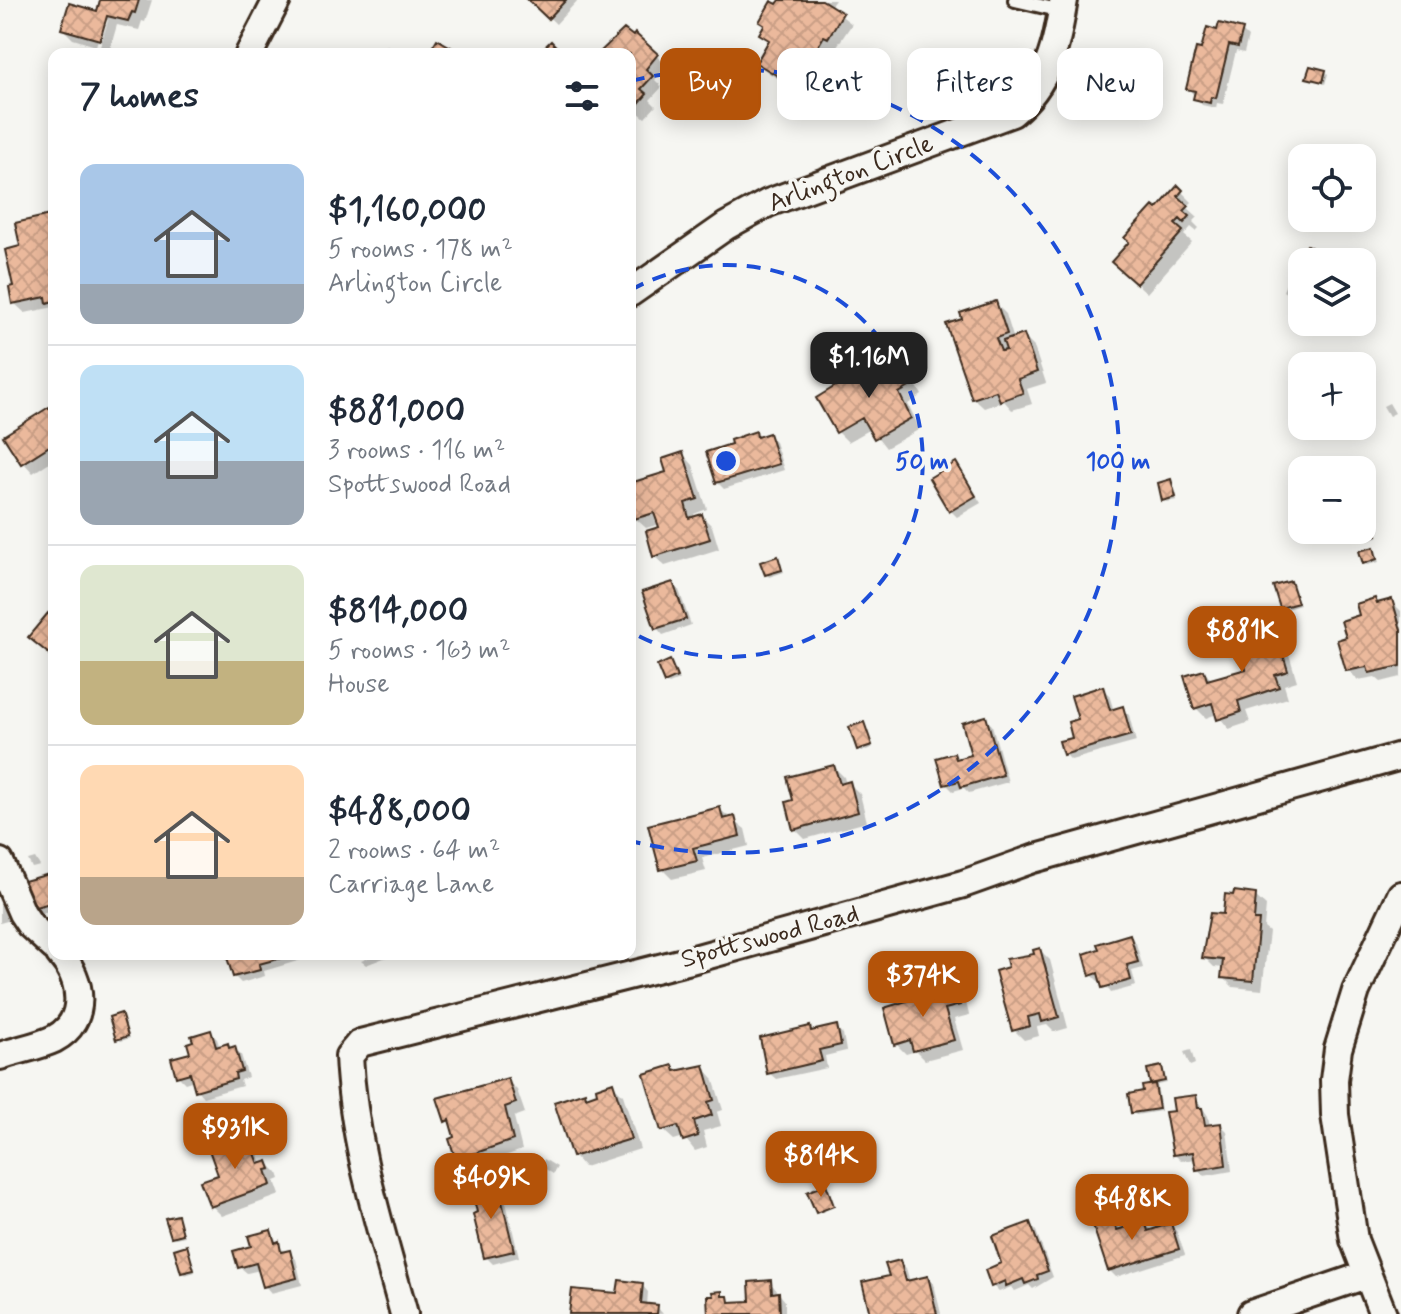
<!DOCTYPE html>
<meta charset="utf-8">
<style>
body{margin:0;font-family:Mynerve,sans-serif;background:#f6f6f7;color:#1f2937;height:100vh;display:flex;flex-direction:column;font-size:30px;white-space:nowrap}
*{box-sizing:border-box;margin:0}
p{font-size:26px;color:#747a83}
.icon{flex:none;width:44px;height:44px;fill:none;stroke:currentColor;stroke-width:2;stroke-linecap:round;stroke-linejoin:round}
.map{position:relative;flex:1;overflow:hidden}
.panel{position:absolute;left:48px;top:48px;width:588px;height:912px;display:flex;flex-direction:column;background:#fff;border-radius:16px;box-shadow:0 4px 20px #0003}
.panel>*{flex:none}
.guide{position:absolute;left:660px;top:48px;width:620px;height:72px;display:flex;gap:16px}
.tools{position:absolute;left:1288px;top:144px;display:grid;gap:16px}
.tools a{display:grid;place-items:center;width:88px;height:88px;border-radius:16px;background:#fff;box-shadow:0 4px 20px #0003;font-size:40px}
.price{position:absolute;translate:-50% -68px;padding:0 18px;border-radius:16px;background:#b45309;color:#fff;font-size:26px;line-height:52px;filter:drop-shadow(0 2px 4px #0008)}
.price::after{content:'';position:absolute;left:50%;top:48px;width:24px;height:18px;margin-left:-12px;background:inherit;clip-path:polygon(0 0,100% 0,50% 100%)}
.price.on{background:#222;color:#fff}
ul{padding:0;list-style:none}
li{display:flex;align-items:center;gap:24px;height:200px;padding:0 32px}
li+li{border-top:2px solid #e0e1e3}
li span{display:grid;place-items:center;flex:none;width:224px;height:160px;border-radius:16px;color:#555}
li>.icon{margin-inline-start:auto}
span .icon{width:96px;height:96px;fill:#fffc;stroke-width:1}
li b{font-size:34px}
h2{display:flex;justify-content:space-between;align-items:center;height:96px;padding:0 32px;font-size:34px}
.pill{padding:0 28px;border-radius:16px;background:#fff;box-shadow:0 4px 20px #0003;font-size:28px;line-height:72px}
.pill.on{background:#b45309;color:#fff}
.map>svg:first-child{display:block}
.shadow{fill:#0003}
.building{fill:url(#building-cross-hatch);stroke:#3b2a1e;stroke-width:2}
.lines{fill:none;stroke-linecap:round;stroke-linejoin:round}
.service-casing{stroke:#3b2a1e;stroke-width:18}
.minor-casing{stroke:#3b2a1e;stroke-width:32}
.service{stroke:#f6f6f2;stroke-width:12}
.minor{stroke:#f6f6f2;stroke-width:26}
.ring{fill:none;stroke:#1d4ed8;stroke-width:4;stroke-dasharray:14 10}
.labels{text-anchor:middle;dominant-baseline:central;stroke-width:7;stroke-linejoin:round;paint-order:stroke}
.street-label{font-size:26px;fill:#3b2a1e;stroke:#f6f6f2}
.centre{fill:#1d4ed8;stroke:#f6f6f2;stroke-width:4}
.ring-label{font-size:24px;text-anchor:middle;font-weight:bold;fill:#1d4ed8;stroke:#f6f6f2;stroke-width:7;stroke-linejoin:round;paint-order:stroke}
</style>
<div class="map">
<svg width="1401" height="1314" viewBox="0 0 1401 1314">
<defs>
<pattern id="building-cross-hatch" width="8" height="8" patternUnits="userSpaceOnUse" patternTransform="scale(2)"><rect width="8" height="8" fill="#ebb99c"/><path d="M0 0l8 8M0 8l8-8" fill="none" stroke="#ca9f86"/></pattern>
</defs>
<rect width="100%" height="100%" fill="#f6f6f2"/>
<filter id="ink" filterUnits="userSpaceOnUse"><feTurbulence type="fractalNoise" baseFrequency=".0125" numOctaves="2"/><feDisplacementMap in="SourceGraphic" scale="16" xChannelSelector="R" yChannelSelector="G"/><feConvolveMatrix kernelMatrix="1 2 1 2 8 2 1 2 1" color-interpolation-filters="sRGB"/></filter>
<g filter="url(#ink)">
<path class="shadow" d="M102 0H152L145 22 142 21 139 30 117 25 110 49 100 47 108 20H104L96 46 73 39 63 29 99 14Z
M531 0H578L556 24Z
M782 0H835L830 7 852 24 820 71 823 73 809 97 769 73 758 63 770 42 761 33Z
M1242 31 1248 37 1244 53 1236 51 1223 104 1217 103 1216 108 1202 105 1188 88 1203 52 1218 32Z
M636 36 667 66 655 80 662 87 650 100 656 106 645 118 639 113 630 123V54H601Z
M387 45 402 54H382Z
M54 65V88L49 83Z
M1325 71 1328 74 1325 84 1309 78Z
M1178 188 1192 202 1187 207 1198 217 1193 222 1199 228 1196 231 1191 227 1184 235 1192 242 1147 293 1124 272Z
M54 216V307L25 313 14 303 23 248Z
M1286 284 1302 289V304L1283 291Z
M996 304 1006 314 1014 340 1024 337 1034 347 1046 383 1027 389 1032 404 1012 410 1004 401 984 408 973 398Z
M900 364 910 374 922 395 908 404 920 429 886 448 871 429 848 442 838 432 883 366 888 371Z
M1389 403 1395 413 1389 416 1383 406Z
M54 414V459L33 473 23 462Z
M755 434 759 438 768 436 775 442 784 470 724 489 717 482 734 445Z
M683 454 693 465 707 509 694 514 695 518 702 516 712 526 719 549 665 566 654 556 661 528 660 524 646 528 635 518 630 501V485L668 473Z
M956 464 981 503 957 517 951 511Z
M1170 481 1177 500 1167 502 1164 500Z
M1372 520 1378 537 1365 540 1361 530 1362 522Z
M1373 549 1379 562 1367 565 1365 563Z
M777 558 784 572 769 577 767 574Z
M1291 583 1300 605 1284 610 1281 607Z
M672 584 679 590 691 625 663 635 657 628Z
M1375 600 1379 605 1391 601 1401 611V677L1381 682 1375 677 1358 680 1348 670 1362 617Z
M1272 624 1283 634 1297 681 1284 685 1288 698 1246 711 1250 722 1229 729 1217 714 1206 718 1196 708 1204 672 1213 681 1248 670Z
M670 663 679 680 669 684 666 682Z
M1103 689 1109 695 1114 711 1122 709 1129 715 1136 742 1071 760 1065 754 1075 739 1080 721Z
M985 719 992 725 1008 782 969 793 964 788 953 791 946 784 953 755 959 761 974 756Z
M863 724 873 747 862 752 859 749Z
M834 767 844 777 846 785 850 784 860 794 867 822 805 839 795 829 796 802Z
M719 809 745 829 749 846 702 858 706 871 672 879 662 869Z
M35 858 40 866 32 868 28 860Z
M48 876 54 882V910L37 914 30 908Z
M0 886 14 919 0 923Z
M1255 896 1266 906 1264 928 1269 932 1262 990 1233 987 1223 977 1224 968 1214 967 1204 957 1225 916Z
M1130 936 1136 943 1143 968 1132 971 1136 986 1111 993 1102 980 1098 981 1092 975Z
M1040 950 1050 960 1068 1028 1054 1032 1047 1025 1037 1027 1039 1036 1024 1040 1014 1030Z
M228 954H299L301 960 264 971 265 976 241 983 234 976Z
M378 954H394L366 965 361 961Z
M954 988 965 998 969 1015 954 1019 963 1050 925 1060 916 1051 906 1054 896 1044Z
M120 1016 130 1038 121 1041 118 1039Z
M810 1028 814 1033 836 1028 843 1034 846 1051 825 1056 827 1068 776 1079 769 1073Z
M210 1032 217 1039 220 1048 227 1045 241 1055 248 1077 240 1080 242 1086 203 1097 197 1090 194 1080 185 1083 178 1076 192 1054 195 1042Z
M1191 1050 1195 1064 1190 1066 1184 1052Z
M672 1067 677 1072 703 1067 713 1078 723 1110 717 1112 721 1126 703 1131 707 1147 695 1151 684 1137 674 1140 663 1130Z
M1161 1068 1167 1083 1157 1085 1161 1111 1136 1115 1133 1112 1152 1086 1149 1070Z
M507 1080 517 1090 525 1113 514 1117 522 1150 468 1169 458 1159 457 1138 453 1126 447 1120Z
M613 1085 623 1095 640 1149 584 1167 574 1156 584 1094 588 1098Z
M1195 1097 1208 1116 1210 1126 1221 1125 1227 1131 1232 1171 1204 1176 1198 1169 1196 1159 1181 1161 1174 1154 1176 1112Z
M251 1134 261 1144 263 1151 258 1153 263 1165 268 1163 278 1173 280 1179 275 1181 280 1195 222 1216 212 1206 221 1176Z
M544 1159 557 1167 553 1174 541 1166Z
M496 1183 503 1190 519 1257 493 1264 486 1257Z
M1111 1216 1117 1222 1120 1231 1145 1224 1151 1230 1171 1226 1177 1232 1185 1255 1116 1277 1109 1270Z
M177 1217 185 1236 175 1238 173 1236Z
M1030 1224 1036 1231 1053 1277 1033 1289 1029 1285 1015 1291 1011 1287 999 1292 993 1286Z
M271 1232 285 1254 289 1253 296 1259 302 1285 271 1293 265 1286 260 1270 247 1273 240 1267 254 1247Z
M186 1248 195 1272 185 1275 183 1272Z
M900 1262 906 1268 910 1282 927 1278 934 1284 941 1314H872Z
M770 1282 785 1301V1314H710L721 1294 733 1304 752 1303Z
M642 1285 648 1292 647 1306 657 1307 663 1314H571Z"/>
<path class="building" d="M100 0H139L135 13 132 12 128 21 107 16 100 40 61 29 69 3 97 11Z
M528 0H566L548 19Z
M780 0H822L843 13 828 38 824 36 810 60 814 61 798 88 756 63 769 40 759 34 764 25 759 22 771 1 777 4Z
M1219 23 1243 29 1238 47 1229 45 1216 98 1211 97 1210 103 1193 99 1195 91 1186 89 1196 48 1201 49 1207 27 1217 30Z
M624 29 633 36 635 33 658 54 646 69 653 76 641 89 647 94 634 109 630 106V54H598Z
M437 39 463 54H428Z
M551 41 563 54H537Z
M1310 66 1326 70 1323 82 1306 78Z
M1178 185 1183 190 1178 196 1189 206 1184 211 1190 216 1184 223 1180 219 1175 224 1183 231 1136 284 1111 262 1129 242 1124 238 1153 206 1157 209Z
M54 214V301L47 303 46 297 12 304 9 287 13 286 5 250 20 246 15 223Z
M1307 245 1317 251 1310 262H1302V270L1294 266Z
M996 301 1007 334 996 338 1001 351 1006 350 1003 341 1024 334 1037 372 1018 379 1023 393 1000 401 996 391 972 399 946 324 962 319 960 313Z
M900 362 913 385 899 393 911 418 874 439 862 418 836 433 816 398 857 373 860 377 883 364 886 370Z
M49 407 54 414V443L21 464 3 436Z
M756 431 757 437 769 433 779 464 716 483 706 452 731 444 730 440Z
M683 452 698 499 685 503 689 518 702 514 710 539 653 557 646 531 659 527 654 513 634 519 630 507V483L666 472 662 459Z
M956 462 976 496 949 512 929 478Z
M1171 479 1176 497 1162 501 1158 483Z
M1372 518 1377 535 1361 538 1358 530H1362V520Z
M1374 547 1377 559 1363 564 1359 551Z
M778 556 782 570 765 575 760 562Z
M1291 581 1298 603 1280 608 1273 586Z
M673 582 686 619 655 629 642 592Z
M1375 598 1377 603 1392 599 1401 630V666L1369 673 1367 667 1346 671 1337 640 1346 637 1341 621 1359 615 1356 604Z
M48 613 54 618V658L28 637Z
M1273 622 1288 671 1275 675 1279 687 1238 701 1241 712 1217 720 1212 703 1194 709 1184 676 1204 670 1207 680 1246 669 1235 634Z
M670 660 677 677 664 683 657 666Z
M1103 686 1110 710 1123 706 1131 735 1063 755 1059 741 1072 738 1068 722 1078 719 1071 696Z
M986 716 1003 775 961 787 959 781 944 785 936 758 954 753 956 759 971 755 962 723Z
M864 722 872 745 857 750 849 727Z
M834 765 840 784 850 781 858 812 793 830 786 802 793 800 787 777Z
M720 807 723 819 735 816 740 836 693 848 697 861 660 870 648 825Z
M49 874 54 902 28 909 21 882Z
M1234 891 1256 894 1254 920H1259L1253 981 1221 978 1223 960 1202 958 1210 913 1223 914 1225 894 1233 895Z
M1130 934 1138 962 1127 965 1131 980 1102 988 1098 973 1090 976 1084 954 1099 949 1097 944Z
M1040 948 1059 1017 1042 1022 1040 1014 1028 1017 1030 1026 1012 1031 995 971 1008 967 1006 959 1034 954 1033 950Z
M226 954H296L259 964 260 970 233 977Z
M955 986 960 1005 945 1009 954 1040 913 1051 910 1040 894 1045 884 1008Z
M121 1013 128 1036 116 1040 109 1017Z
M837 1025 841 1045 819 1050 822 1061 767 1074 760 1038 810 1026 811 1031Z
M211 1030 216 1047 228 1043 229 1048 235 1046 242 1071 235 1073 236 1079 195 1091 190 1073 176 1077 171 1058 190 1053 187 1043 193 1041 191 1036Z
M673 1065 675 1071 704 1065 714 1100 708 1102 712 1115 694 1121 698 1136 683 1141 678 1126 661 1131 644 1074Z
M1162 1066 1165 1081 1150 1084 1147 1069Z
M508 1078 516 1103 505 1107 513 1140 456 1160 449 1139 454 1137 449 1120 445 1122 437 1098Z
M613 1082 631 1139 572 1157 554 1102 585 1092 586 1097 597 1093 596 1088Z
M1155 1084 1159 1109 1131 1113 1128 1094 1143 1091 1142 1086Z
M1196 1095 1198 1108H1202L1205 1125 1221 1123 1226 1165 1196 1170 1193 1152 1173 1155 1165 1112 1174 1111 1172 1098Z
M251 1131 254 1140 249 1143 251 1149 253 1148 259 1164 268 1161 271 1169 266 1170 271 1185 210 1207 200 1181 218 1175 208 1147Z
M497 1181 514 1251 484 1258 473 1214 477 1212 471 1188Z
M826 1184 834 1206 816 1213 807 1192Z
M1111 1214 1117 1230 1145 1221 1148 1231 1171 1223 1179 1249 1108 1271 1091 1220Z
M178 1215 183 1234 171 1237 165 1218Z
M1030 1222 1048 1271 1037 1275 1038 1279 1025 1284 1023 1279 1006 1286 1005 1281 991 1287 985 1270 1001 1263 992 1236Z
M271 1230 275 1243 279 1241 281 1252 290 1250 297 1278 263 1287 256 1263 238 1268 233 1251 251 1246 248 1236Z
M187 1245 194 1270 181 1273 174 1249Z
M900 1260 906 1281 928 1276 937 1314H870L862 1282 889 1276 885 1264Z
M619 1280 643 1283 641 1303 658 1305 657 1314H569L572 1289 617 1293Z
M771 1280 772 1293 779 1292 780 1314H708L707 1296H713L712 1292 722 1291V1296H728L729 1302 750 1301 749 1282Z"/>
<g class="lines">
<defs>
<path id="service" d="M1015 0 1062 11"/>
<path id="minor" d="M249 54 277 0
M630 293 726 226 768 203 1012 113C1050 82 1056 46 1064 0
M0 862 22 913 30 925 54 947
M0 1056C17 1050 37 1047 54 1039 89 1021 82 979 60 954
M404 1314C381 1229 353 1145 349 1056L360 1043 687 961 963 884 1033 859 1401 756
M1251 1314 1366 1275
M1383 1314 1354 1240 1335 1115 1334 1080 1338 1049 1356 991 1401 895"/>
</defs>
<use href="#service" class="service-casing"/>
<use href="#minor" class="minor-casing"/>
<use href="#service" class="service"/>
<use href="#minor" class="minor"/>
</g>
</g>
<g class="ring">
<path d="M631 290A196 196 0 1 1 631 632"/>
<path d="M631 81A392 392 0 1 1 631 841"/>
</g>
<g class="labels">
<g class="street-label">
<text transform="translate(851 174) rotate(-21)">Arlington Circle</text>
<text transform="translate(770 937) rotate(-15)">Spottswood Road</text>
</g>
</g>
<circle cx="726" cy="461" r="12" class="centre"/>
<g class="ring-label">
<text x="922" y="469">50 m</text>
<text x="1118" y="469">100 m</text>
</g>
</svg>
<div class="tools">
<a><svg class="icon" aria-label="locate" viewBox="0 0 24 24"><circle cx="12" cy="12" r="6"/><path d="M12 2v4M12 18v4M2 12h4M18 12h4"/></svg></a>
<a><svg class="icon" aria-label="layers" viewBox="0 0 24 24"><path d="M12 4l9 5-9 5-9-5zM3 14l9 5 9-5"/></svg></a>
<a>+</a>
<a>−</a>
</div>
<b class="price on" style="left:869px;top:400px">$1.16M</b>
<b class="price" style="left:1242px;top:674px">$881K</b>
<b class="price" style="left:923px;top:1019px">$374K</b>
<b class="price" style="left:235px;top:1171px">$931K</b>
<b class="price" style="left:821px;top:1199px">$814K</b>
<b class="price" style="left:491px;top:1221px">$409K</b>
<b class="price" style="left:1132px;top:1242px">$488K</b>
<div class="guide">
<a class="pill on">Buy</a>
<a class="pill">Rent</a>
<a class="pill">Filters</a>
<a class="pill">New</a>
</div>
<section class="panel">
<h2>7 homes<svg class="icon" aria-label="filters" viewBox="0 0 24 24"><path d="M4 7h16M4 17h16"/><circle cx="9" cy="7" r="2"/><circle cx="15" cy="17" r="2"/></svg></h2>
<ul>
<li><span style="background:linear-gradient(#a9c7e8 75%,#9aa5b1 0)"><svg class="icon" aria-label="home" viewBox="0 0 24 24"><path d="M3 11l9-7 9 7M6 9v11h12V9"/></svg></span><div><b>$1,160,000</b><p>5 rooms · 178 m²</p><p>Arlington Circle</p></div></li>
<li><span style="background:linear-gradient(#bfe0f5 60%,#9aa5b1 0)"><svg class="icon" aria-label="home" viewBox="0 0 24 24"><path d="M3 11l9-7 9 7M6 9v11h12V9"/></svg></span><div><b>$881,000</b><p>3 rooms · 116 m²</p><p>Spottswood Road</p></div></li>
<li><span style="background:linear-gradient(#dfe7d0 60%,#c2b280 0)"><svg class="icon" aria-label="home" viewBox="0 0 24 24"><path d="M3 11l9-7 9 7M6 9v11h12V9"/></svg></span><div><b>$814,000</b><p>5 rooms · 163 m²</p><p>House</p></div></li>
<li><span style="background:linear-gradient(#ffd9b3 70%,#b9a48a 0)"><svg class="icon" aria-label="home" viewBox="0 0 24 24"><path d="M3 11l9-7 9 7M6 9v11h12V9"/></svg></span><div><b>$488,000</b><p>2 rooms · 64 m²</p><p>Carriage Lane</p></div></li>
</ul>
</section>
</div>
